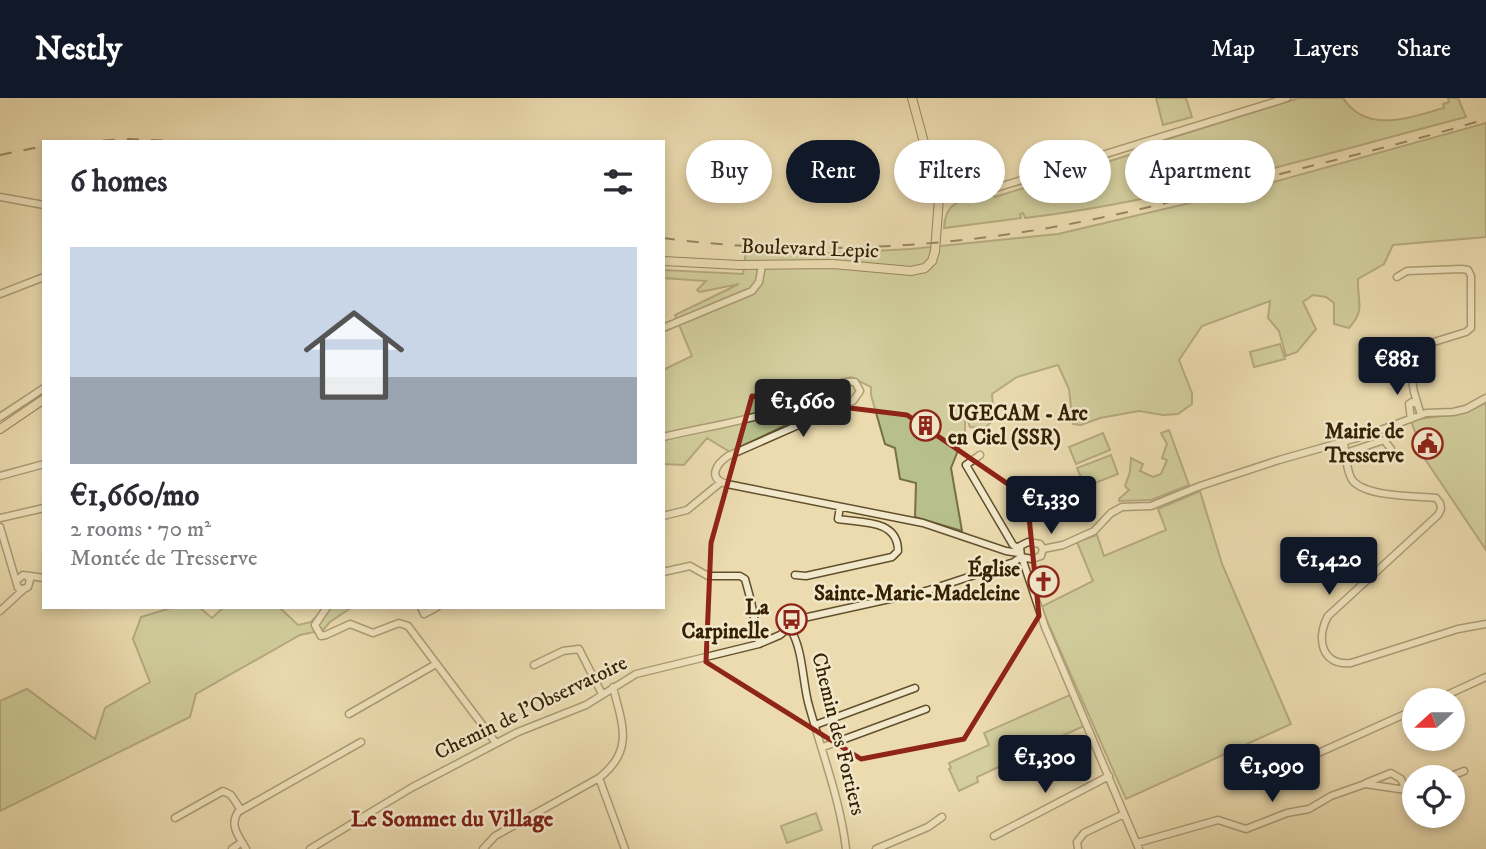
<!DOCTYPE html>
<meta charset="utf-8">
<style>
body{margin:0;font-family:"IM FELL DW Pica",serif;background:#f7f7f7;color:#2b2b33;height:100vh;display:flex;flex-direction:column;font-size:26px;white-space:nowrap}
*{box-sizing:border-box;margin:0}
p{font-size:23px;color:#7c7c81}
.icon{flex:none;width:38px;height:38px;fill:none;stroke:currentColor;stroke-width:2;stroke-linecap:round;stroke-linejoin:round}
.map{position:relative;flex:1;overflow:hidden}
.drawer{position:absolute;left:42px;top:42px;width:623px;height:469px;display:flex;flex-direction:column;background:#fff;border-radius:0px;box-shadow:0 4px 10px #0003}
.drawer>*{flex:none}
.banner{position:absolute;left:686px;top:42px;width:665px;height:63px;display:flex;gap:14px}
.needle{width:46px;rotate:249deg}
.controls{position:absolute;left:1402px;top:590px;display:grid;gap:14px}
.controls a{display:grid;place-items:center;width:63px;height:63px;border-radius:50%;background:#fff;box-shadow:0 4px 10px #0003;font-size:35px}
.price{position:absolute;translate:-50% -60px;padding:0 16px;border-radius:7px;background:#111827;color:#fff;font-size:23px;line-height:46px;filter:drop-shadow(0 2px 4px #0008)}
.price::after{content:'';position:absolute;left:50%;top:42px;width:21px;height:16px;margin-left:-10px;background:inherit;clip-path:polygon(0 0,100% 0,50% 100%)}
.price.on{background:#222;color:#fff}
ul{padding:0;list-style:none}
li{display:grid;align-content:center;gap:14px;height:371px;padding:0 28px}
li span{display:grid;place-items:center;height:217px;border-radius:0px;color:#555}
li>.icon{margin-inline-start:auto}
span .icon{width:126px;height:126px;fill:#fffc;stroke-width:1}
li b{font-size:30px}
h2{display:flex;justify-content:space-between;align-items:center;height:84px;padding:0 28px;font-size:30px}
.chip{padding:0 24px;border-radius:32px;background:#fff;box-shadow:0 4px 10px #0003;font-size:24px;line-height:63px}
.chip.on{background:#111827;color:#fff}
header{display:flex;align-items:center;gap:42px;box-sizing:border-box;height:98px;padding:0 35px;background:#111827;color:#fff}
header strong{font-size:33px}
nav{display:flex;gap:38px;margin-inline-start:auto;font-size:24px}
.map>svg:first-child{display:block}
.green{fill:#b7c08b;stroke:#767046;stroke-width:2}
.lines{fill:none;stroke-linecap:round;stroke-linejoin:round}
.minor-casing{stroke:#62502d;stroke-width:9}
.major-casing{stroke:#352102;stroke-width:10}
.minor{stroke:#f2e8cb;stroke-width:6}
.major{stroke:#ebdbaf;stroke-width:8}
.rail{stroke:#352102;stroke-width:2;stroke-dasharray:12 12;stroke-linecap:butt}
.marked{fill:none;stroke:#8f2418;stroke-width:5;stroke-linejoin:round}
.labels{text-anchor:middle;dominant-baseline:central;stroke-width:5;stroke-linejoin:round;paint-order:stroke}
.street-label{font-size:21px;fill:#352102;stroke:#f2e8cb}
.poi-label{font-size:21px;font-weight:bold;fill:#352102;stroke:#f2e8cb;text-anchor:end}
.neighbourhood-label{font-size:23px;font-weight:bold;fill:#7a1f14;stroke:#f2e8cb}
</style>
<header>
<strong>Nestly</strong>
<nav><a>Map</a><a>Layers</a><a>Share</a></nav>
</header>
<div class="map">
<svg width="1486" height="751" viewBox="0 0 1486 751">
<rect width="100%" height="100%" fill="#ebdbaf"/>
<filter id="stains"><feTurbulence type="fractalNoise" baseFrequency=".00286" numOctaves="4"/><feColorMatrix values="0 0 0 0 .2 0 0 0 0 .09 0 0 0 0 .02 0 0 0 .5 -.17"/></filter>
<radialGradient id="worn" r=".72"><stop offset=".6" stop-color="#630" stop-opacity="0"/><stop offset="1" stop-color="#630" stop-opacity=".3"/></radialGradient>
<path class="green" d="M1156 0H1186L1192 19 1163 27Z
M1299 0H1343C1367 37 1410 19 1444 10L1443 6 1449 4 1448 0H1458L1466 19C1320 57 1174 102 1025 120L1023 115 1020 116 1021 120 944 130C945 99 967 102 993 96L995 99 1142 53V49Z
M1486 25V139L1393 147 1384 166 1358 181C1357 205 1366 211 1349 230L1334 226V205L1326 199 1313 197 1303 204 1316 231 1297 254 1286 258 1279 233 1268 220 1270 203 1202 228 1179 262 1192 295V306L1178 316 1163 317 1139 313 1100 320 1081 327 1073 326 1069 291 1058 267 1017 279 992 296 994 321 985 330 970 329 965 316V335L951 370 962 433 915 419 916 385 900 381 895 350 885 346 871 297V289L851 279 834 284 821 298 813 314 730 354 707 340 684 367 663 366V272L692 258 675 217 739 186 700 194 697 192 706 183 663 180V172L743 176 746 153 814 156 911 151 1058 136 1245 92Z
M1280 246 1285 261 1254 269 1250 254Z
M1486 304V452L1425 361 1411 323C1441 315 1458 322 1486 304Z
M1169 332 1189 387 1151 402 1119 403V401L1129 392 1125 388 1130 374 1131 360 1143 366 1140 373 1153 379 1161 376 1167 362 1162 360 1167 346 1161 335Z
M1103 335 1110 352 1076 366 1069 349Z
M1111 357 1118 376 1085 389 1077 370Z
M1200 393 1222 466 1291 626 1126 701 1041 509 1093 483 1077 444 1097 437 1104 458 1166 432 1158 411Z
M174 509H199L212 520 224 509H279L298 527 311 524 325 509H352L330 524 323 532 300 537 196 596 190 619 0 713V603L27 591 95 641 105 610 150 584 133 541 141 519Z
M1070 597 1084 628 1005 664V666L977 679 978 684 959 693 949 671 951 670 949 665 989 647 984 635Z
M816 715 822 732 787 745 781 728Z"/>
<g class="lines">
<defs>
<path id="minor" d="M0 99 44 107
M939 100 986 93 1287 0
M1397 179 1407 173 1462 171 1468 172 1471 178V230L1466 234 1421 248 1412 253 1408 258 1414 294 1421 317
M0 196 44 179
M663 230 752 193 759 184 762 167
M0 319 44 290
M1411 321 1409 306 1412 304 1417 306
M663 339C709 328 756 322 800 304 816 298 837 281 855 284L860 293 853 303 728 358C716 366 707 381 727 386L923 425 1006 453 1019 455
M1344 345C1346 355 1346 374 1353 383 1367 399 1416 398 1436 400L1440 405 1441 411 1438 417 1328 518C1316 540 1321 568 1351 565L1458 531 1486 526
M1346 355 1384 342 1391 351
M980 357 966 367 1013 447 1019 451
M0 378 44 366
M663 418 687 412 720 385
M0 420 44 410
M0 429 16 483
M1028 444 1040 446 1043 451 1041 458 1032 461 1021 459 1020 448Z
M1043 451 1063 447 1094 433 1111 415 1122 409 1151 408 1200 388 1279 362 1367 337 1426 315 1453 314 1466 311 1486 300
M1022 460 1045 529 1139 751
M663 474 690 468 708 478H740L745 481 751 503 759 546
M795 477 806 478 892 459 898 453C898 421 861 425 838 421L840 409
M27 478 30 482 28 489 24 491 18 490 16 483 23 477 44 480
M327 509 315 527 321 538 326 537 350 526 373 535 399 525 408 528 496 645
M421 509 424 516 437 509
M0 513 24 491
M790 530C803 552 802 579 808 604 821 653 840 700 846 751
M534 567 563 553 579 551 602 596
M1436 602 1486 579
M349 616 436 566
M815 627 915 590
M823 649 926 611
M1276 674 1414 612
M1449 679 1464 673
M599 680 625 751
M1366 685 1391 675 1401 681 1406 692
M175 720 223 693 231 697 241 712
M994 738 1109 678
M1137 745 1218 722 1246 731 1287 715 1309 711 1331 698 1365 686 1406 692 1414 691
M232 751 242 744
M246 751C239 738 229 728 238 714L361 644
M310 751 411 690 518 634 586 607 636 576 759 546 780 537 797 523 808 519 926 493 1014 464 1021 459
M483 751 495 738 599 680C635 652 622 626 613 589
M876 751 928 729 942 719
M1078 751 1077 744 1084 735 1124 716"/>
<path id="major" d="M663 163 739 167 833 166 911 173 925 170 932 163 935 153 939 100 912 0
M0 331 44 301"/>
</defs>
<use href="#minor" class="minor-casing"/>
<use href="#major" class="major-casing"/>
<use href="#minor" class="minor"/>
<use href="#major" class="major"/>
<path class="rail" d="M79 44 129 41 195 44
M0 57 44 48
M663 140C799 158 941 151 1075 125 1143 112 1209 94 1276 77 1346 59 1417 42 1486 21"/>
</g>
<path d="M0 0H1486V751H0ZM752 298 907 317 1027 399 1039 518 964 641 861 661 706 564 711 445Z" fill="#ebdbaf" fill-opacity=".55" fill-rule="evenodd"/>
<path class="marked" d="M752 298 907 317 1027 399 1039 518 964 641 861 661 706 564 711 445Z"/>
<defs>
<symbol id="building-ring" viewBox="-11 -11 22 22"><circle r="9.5" fill="#f2e8cb" stroke="#8f2418" stroke-width="1.5"/><path d="M-4-6H4V6H1V3H-1V6H-4ZM-2.5-4.3h1.7v1.8h-1.7ZM.8-4.3h1.7v1.8H.8ZM-2.5-1h1.7V.8h-1.7ZM.8-1h1.7V.8H.8Z" fill="#8f2418"/></symbol>
<symbol id="civic-ring" viewBox="-11 -11 22 22"><circle r="9.5" fill="#f2e8cb" stroke="#8f2418" stroke-width="1.5"/><path d="M-.6-6.5H3V-4.5H.6V-3L4-1V1h2V6H-6V1h2V-1L-.6-3ZM-1.2 2.5V6h2.4V2.5Z" fill="#8f2418"/></symbol>
<symbol id="church-ring" viewBox="-11 -11 22 22"><circle r="9.5" fill="#f2e8cb" stroke="#8f2418" stroke-width="1.5"/><path d="M-1.2-6h2.4v3.5h3.3v2.4h-3.3V6h-2.4V-.1h-3.3v-2.4h3.3Z" fill="#8f2418"/></symbol>
<symbol id="bus-ring" viewBox="-11 -11 22 22"><circle r="9.5" fill="#f2e8cb" stroke="#8f2418" stroke-width="1.5"/><path d="M-5-6H5V4H4V6H2V4H-2V6H-4V4H-5ZM-3.5-4V0h7V-4ZM-3.5 1.2v1.5H-2V1.2ZM2 1.2v1.5H3.5V1.2Z" fill="#8f2418"/></symbol>
</defs>
<g fill-rule="evenodd">
<use href="#building-ring" x="908" y="310" width="35" height="35"/>
<use href="#civic-ring" x="1410" y="328" width="35" height="35"/>
<use href="#church-ring" x="1026" y="466" width="35" height="35"/>
<use href="#bus-ring" x="774" y="504" width="35" height="35"/>
</g>
<g class="labels">
<g class="street-label">
<text transform="translate(810 151) rotate(2)">Boulevard Lepic</text>
<text transform="translate(531 610) rotate(-26)">Chemin de l'Observatoire</text>
<text transform="translate(838 636) rotate(76)">Chemin des Fortiers</text>
</g>
<g class="poi-label">
<text x="948" y="316" text-anchor="start">UGECAM - Arc<tspan x="948" dy="24">en Ciel (SSR)</tspan></text>
<text x="1404" y="334">Mairie de<tspan x="1404" dy="24">Tresserve</tspan></text>
<text x="1020" y="472">Église<tspan x="1020" dy="24">Sainte-Marie-Madeleine</tspan></text>
<text x="769" y="510">La<tspan x="769" dy="24">Carpinelle</tspan></text>
</g>
<g class="neighbourhood-label">
<text x="452" y="721">Le Sommet du Village</text>
</g>
</g>
<rect width="100%" height="100%" filter="url(#stains)"/>
<rect width="100%" height="100%" fill="url(#worn)"/>
</svg>
<div class="controls">
<a><svg class="needle" viewBox="-14 -14 28 28"><path d="M0-13l5 13h-10z" fill="#e53935"/><path d="M0 13l5-13h-10z" fill="#7c7c81"/></svg></a>
<a><svg class="icon" aria-label="locate" viewBox="0 0 24 24"><circle cx="12" cy="12" r="6"/><path d="M12 2v4M12 18v4M2 12h4M18 12h4"/></svg></a>
</div>
<b class="price" style="left:1397px;top:299px">€881</b>
<b class="price on" style="left:803px;top:341px">€1,660</b>
<b class="price" style="left:1051px;top:438px">€1,330</b>
<b class="price" style="left:1329px;top:499px">€1,420</b>
<b class="price" style="left:1045px;top:697px">€1,300</b>
<b class="price" style="left:1272px;top:706px">€1,090</b>
<div class="banner">
<a class="chip">Buy</a>
<a class="chip on">Rent</a>
<a class="chip">Filters</a>
<a class="chip">New</a>
<a class="chip">Apartment</a>
</div>
<section class="drawer">
<h2>6 homes<svg class="icon" aria-label="filters" viewBox="0 0 24 24"><path d="M4 7h16M4 17h16"/><circle cx="9" cy="7" r="2"/><circle cx="15" cy="17" r="2"/></svg></h2>
<ul>
<li><span style="background:linear-gradient(#c9d6e8 60%,#9aa5b1 0)"><svg class="icon" aria-label="home" viewBox="0 0 24 24"><path d="M3 11l9-7 9 7M6 9v11h12V9"/></svg></span><div><b>€1,660/mo</b><p>2 rooms · 70 m²</p><p>Montée de Tresserve</p></div></li>
</ul>
</section>
</div>
